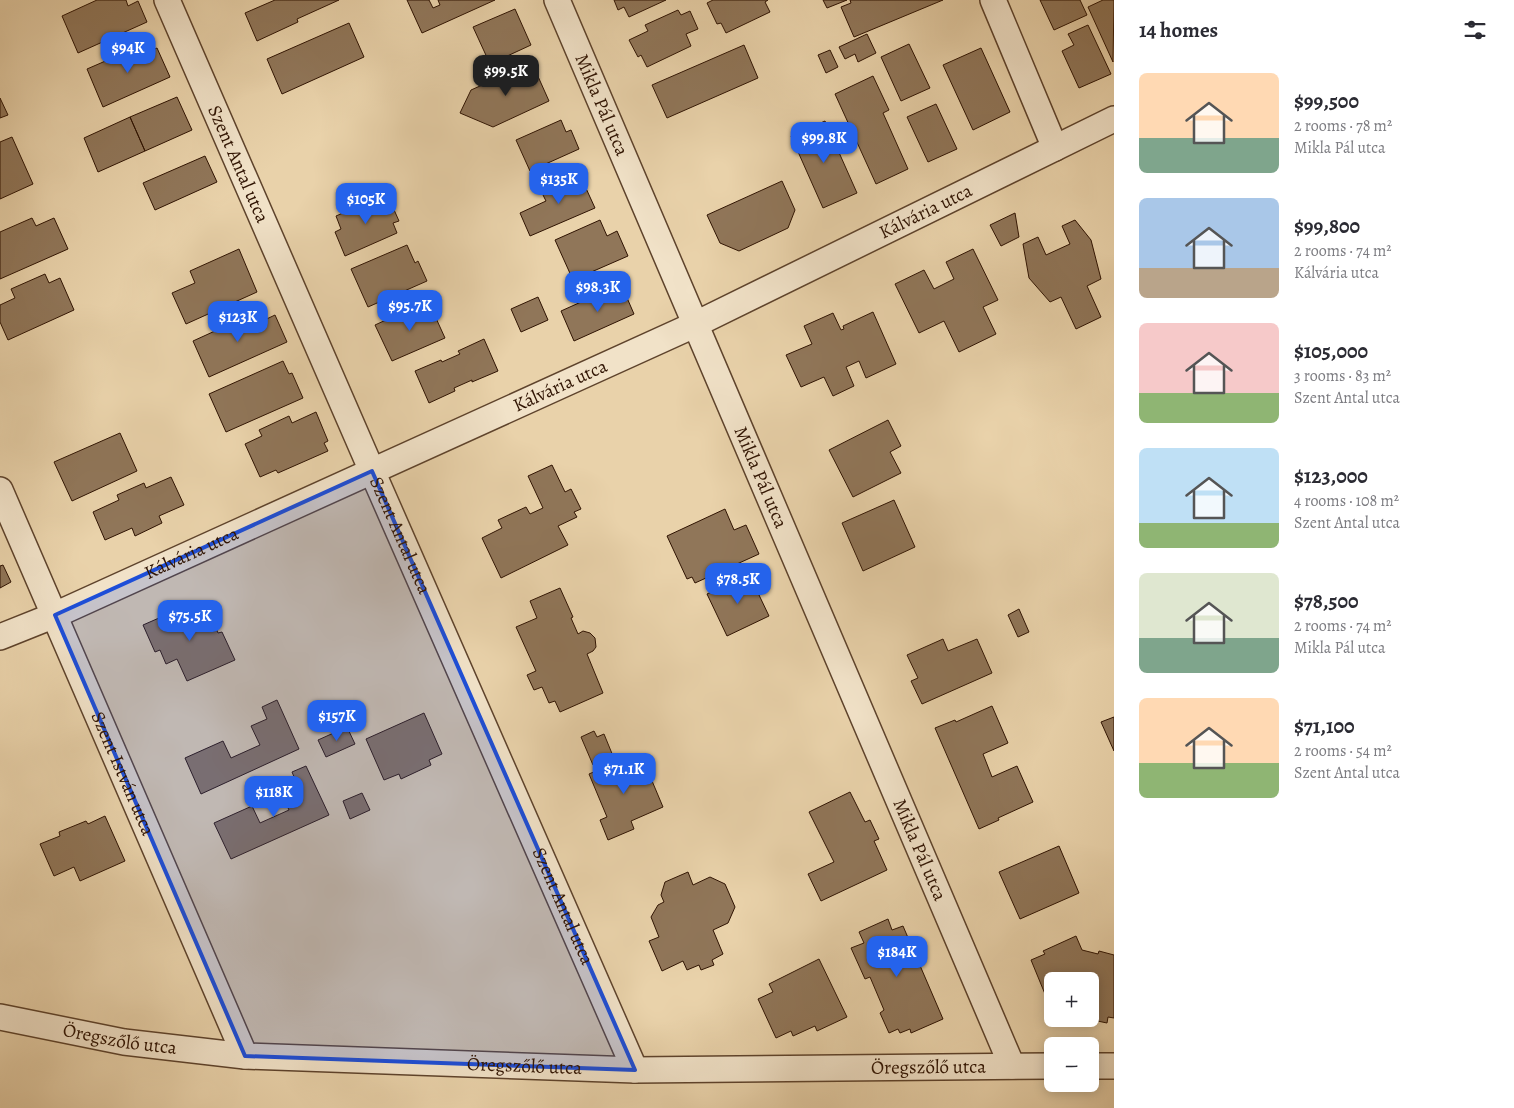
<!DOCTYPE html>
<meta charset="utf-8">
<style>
body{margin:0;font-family:Alegreya,serif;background:#f7f7f7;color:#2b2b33;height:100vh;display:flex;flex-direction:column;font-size:19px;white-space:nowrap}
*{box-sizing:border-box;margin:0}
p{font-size:16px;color:#7c7c81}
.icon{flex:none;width:28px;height:28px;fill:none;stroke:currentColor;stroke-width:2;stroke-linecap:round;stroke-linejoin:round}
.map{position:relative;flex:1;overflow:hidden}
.sheet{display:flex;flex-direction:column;background:#fff;width:400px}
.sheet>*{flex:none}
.tools{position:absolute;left:1044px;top:972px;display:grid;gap:10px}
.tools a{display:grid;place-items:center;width:55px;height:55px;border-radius:8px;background:#fff;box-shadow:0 2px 12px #0003;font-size:25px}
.price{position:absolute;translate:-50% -42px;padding:0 11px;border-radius:10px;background:#2563eb;color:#fff;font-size:16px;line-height:32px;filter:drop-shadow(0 1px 2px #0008)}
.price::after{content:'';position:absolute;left:50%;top:30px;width:15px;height:11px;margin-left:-8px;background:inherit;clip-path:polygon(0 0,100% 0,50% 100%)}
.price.selected{background:#222;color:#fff}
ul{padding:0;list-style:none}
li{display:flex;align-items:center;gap:15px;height:125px;padding:0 25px}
li span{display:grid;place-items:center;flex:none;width:140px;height:100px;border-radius:8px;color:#555}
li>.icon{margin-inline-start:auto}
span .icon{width:60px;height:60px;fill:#fffc;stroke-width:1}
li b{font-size:21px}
h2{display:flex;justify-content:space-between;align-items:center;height:60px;padding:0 25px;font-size:21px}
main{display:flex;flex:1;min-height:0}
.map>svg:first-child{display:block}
.building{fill:#907659;stroke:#2f1302}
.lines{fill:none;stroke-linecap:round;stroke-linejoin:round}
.street-casing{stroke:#5e432c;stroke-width:28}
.street{stroke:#f1e2c8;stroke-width:25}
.marked{fill:#1d4ed8;fill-opacity:0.2;stroke:#1d4ed8;stroke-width:4;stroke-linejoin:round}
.labels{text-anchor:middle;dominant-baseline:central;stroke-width:4;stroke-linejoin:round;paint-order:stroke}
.street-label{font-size:19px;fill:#2f1302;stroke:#f1e2c8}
</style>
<main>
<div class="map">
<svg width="1114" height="1108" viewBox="0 0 1114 1108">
<rect width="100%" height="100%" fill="#e9d2aa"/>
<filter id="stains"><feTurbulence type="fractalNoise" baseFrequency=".004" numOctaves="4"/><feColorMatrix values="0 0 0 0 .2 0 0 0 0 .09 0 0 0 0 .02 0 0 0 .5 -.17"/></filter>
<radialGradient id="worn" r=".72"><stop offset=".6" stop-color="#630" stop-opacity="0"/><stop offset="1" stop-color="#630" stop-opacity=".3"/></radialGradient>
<path class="building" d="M97 0H126L128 6 138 1 147 22 78 53 62 16Z
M275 0H339L297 19 298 22 257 41 245 13Z
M407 0H429L433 8 440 5 438 0H495L422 33Z
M614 0H666L629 17 624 7 618 10Z
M713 0H768L765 2 770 12 726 33 721 23 717 24 707 3Z
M823 0H847L827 8Z
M850 0H943L854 37 841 7 851 3Z
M1040 0H1080L1087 15 1054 30Z
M1103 0H1114L1113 62 1088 7Z
M515 9 531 45 490 64 473 27Z
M678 10 681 15 690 11 698 29 686 34 691 46 647 67 641 55 638 57 629 40 648 31 645 25Z
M349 23 364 57 282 94 267 59Z
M1088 25 1111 74 1079 88 1062 51 1074 45 1068 34Z
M867 34 876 53 858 62 855 54 845 59 839 47Z
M147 43 150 51 157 48 170 77 103 107 87 69Z
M909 44 930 88 901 101 881 57Z
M744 45 758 78 667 118 652 85Z
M981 48 1010 112 973 130 943 65Z
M830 50 838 67 826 73 818 55Z
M532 63 549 101 493 127 460 113 471 90Z
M873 76 889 110 883 113 908 169 876 184 835 94Z
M177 97 192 130 145 151 130 117Z
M0 98 8 115 0 118Z
M936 104 957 149 928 162 907 117Z
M130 117 145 151 98 172 84 138Z
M561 120 566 132 571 130 579 149 530 171 516 140Z
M825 121 857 193 823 208 791 136Z
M12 137 33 184 0 199V142Z
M205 156 217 182 155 210 143 183Z
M579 173 595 208 530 236 520 213 546 201 541 191Z
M782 181 795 210 788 228 739 251 720 243 707 215Z
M387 194 399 221 393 223 397 233 345 256 335 232 341 229 336 216Z
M1015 213 1019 237 1001 246 990 225Z
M32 218 36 226 54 218 68 249 0 279V232Z
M600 220 607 236 617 231 628 256 573 280 555 240Z
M1075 220 1091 240 1101 279 1087 286 1101 317 1076 329 1061 297 1050 302 1029 278 1023 244 1038 237 1046 255 1070 244 1062 226Z
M407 245 415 263 418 261 427 281 368 307 351 269Z
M239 249 257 292 186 324 172 293 195 283 190 271Z
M973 249 998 300 983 307 996 334 959 352 944 321 919 333 895 284 924 270 934 289 954 279 946 262Z
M45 274 49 283 60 278 74 310 8 340 0 322V305L15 298 11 289Z
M621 284 634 314 574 341 561 311Z
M538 297 548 320 521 332 511 309Z
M430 305 445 338 392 361 375 325 410 309 412 314Z
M873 312 896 364 866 378 859 361 846 367 854 386 833 396 824 377 801 387 786 355 812 344 804 326 833 313 841 330 844 329 843 326Z
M250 315 254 325 275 315 287 342 209 377 193 341Z
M484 339 498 371 472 382V380L454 388 455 391 429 403 415 371 441 360 442 362 460 354 458 351Z
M283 361 289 374 292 373 303 398 226 432 209 394Z
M316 412 328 441 324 443 328 451 278 473 276 470 260 477 245 444 262 436 259 430 289 416 292 423Z
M888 420 901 446 890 452 901 473 853 497 829 450Z
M120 433 137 471 72 501 54 462Z
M552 465 565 492 571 489 581 509 574 512 577 517 558 526 568 545 501 578 482 538 502 528 498 520 526 507 530 514 543 508 528 476Z
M171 477 184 505 159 516 162 523 135 536 132 528 105 540 93 512 119 500 117 495 144 483 146 488Z
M894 500 915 547 863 571 842 523Z
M725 509 734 530 746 525 759 554 695 583 692 577 687 579 667 536Z
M3 565 11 582 0 588V566Z
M749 574 769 616 727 636 707 594Z
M560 588 573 617 571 618 578 634 583 631 590 633 595 638 596 647 593 651 587 654 603 693 560 712 555 701 549 703 542 687 534 690 527 675 536 671 516 627 537 618 530 601Z
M206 605 218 633 222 632 235 660 187 681 177 659 166 664 160 650 155 652 143 625 175 611 178 617Z
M1019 609 1029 632 1018 637 1008 615Z
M943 639 948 651 977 639 992 673 922 704 911 681 918 678 907 655Z
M277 700 299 749 201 794 185 758 223 741 231 758 260 745 251 726 267 719 262 707Z
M992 706 1008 743 983 754 992 777 1017 766 1033 802 998 818 999 820 979 829 935 728 955 720 956 722Z
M424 713 442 754 429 760 431 765 401 779 399 774 384 780 366 739Z
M1114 717V751L1101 722Z
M347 727 355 744 326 757 318 740Z
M594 731 597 737 604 734 613 756 593 765 581 737Z
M633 755 640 772 647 769 663 807 631 821 634 829 608 840 600 820 607 817 589 774Z
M306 766 329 815 231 859 214 823 252 806 260 823 289 810 281 792 297 784 292 772Z
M850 792 865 822 870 820 879 839 874 841 887 870 821 901 808 874 834 862 809 812Z
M362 793 370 810 350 819 343 801Z
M105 816 125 861 80 881 74 867 54 876 40 844 60 836 59 832 86 821 88 824Z
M1059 846 1079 893 1020 919 999 872Z
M688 872 693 885 710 877 725 884 735 907 728 923 713 930 723 954 712 960 714 965 701 970 699 965 687 970 683 961 662 971 649 941 659 937 651 917 658 905 664 902 661 895 665 882Z
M888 919 892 930 903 926 943 1019 911 1033 910 1029 900 1033 898 1029 889 1033 880 1013 884 1010 870 977 865 979 851 948 864 943 859 932Z
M1076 936 1082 950 1098 954 1099 951 1114 955V1018L1108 1017 1107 1023 1088 1019H1090V981H1052V1002L1048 992 1045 994 1031 960 1045 954 1043 951Z
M819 959 847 1017 817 1031 815 1026 793 1036 791 1031 776 1038 758 999 773 992 769 984Z"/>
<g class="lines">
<defs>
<g id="street">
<path id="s1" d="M167 0 372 471 635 1070"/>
<path id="s2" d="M557 0 1012 1066"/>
<path d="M993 0 1055 148"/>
<path id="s3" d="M0 490 245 1056"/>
<path id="s4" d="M0 637 55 615 694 325 1114 119"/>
<path id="s5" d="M0 1017 124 1042 245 1056 635 1070 1052 1066"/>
<path d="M1090 1066H1114"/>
</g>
</defs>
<use href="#street" class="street-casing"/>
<use href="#street" class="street"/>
</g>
<path class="marked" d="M372 471 635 1070 245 1056 55 615Z"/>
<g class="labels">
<g class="street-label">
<text stroke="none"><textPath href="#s2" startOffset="114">Mikla Pál utca</textPath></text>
<text stroke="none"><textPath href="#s1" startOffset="179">Szent Antal utca</textPath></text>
<text stroke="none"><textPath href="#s4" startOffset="1019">Kálvária utca</textPath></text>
<text stroke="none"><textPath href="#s4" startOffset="614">Kálvária utca</textPath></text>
<text stroke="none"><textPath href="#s2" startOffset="519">Mikla Pál utca</textPath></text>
<text stroke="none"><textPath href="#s1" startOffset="584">Szent Antal utca</textPath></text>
<text stroke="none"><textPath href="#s4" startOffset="209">Kálvária utca</textPath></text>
<text stroke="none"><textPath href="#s3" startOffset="309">Szent István utca</textPath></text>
<text stroke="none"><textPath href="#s2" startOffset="924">Mikla Pál utca</textPath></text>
<text stroke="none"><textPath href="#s1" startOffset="989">Szent Antal utca</textPath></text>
<text stroke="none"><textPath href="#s5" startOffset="122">Öregszőlő utca</textPath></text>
<text stroke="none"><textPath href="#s5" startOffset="528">Öregszőlő utca</textPath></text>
<text stroke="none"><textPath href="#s5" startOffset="932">Öregszőlő utca</textPath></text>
</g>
</g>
<rect width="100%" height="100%" filter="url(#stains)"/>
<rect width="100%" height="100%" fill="url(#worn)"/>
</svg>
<div class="tools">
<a>+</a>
<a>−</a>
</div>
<b class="price" style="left:128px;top:74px">$94K</b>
<b class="price selected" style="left:506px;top:97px">$99.5K</b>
<b class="price" style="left:824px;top:164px">$99.8K</b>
<b class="price" style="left:559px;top:205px">$135K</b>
<b class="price" style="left:366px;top:225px">$105K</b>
<b class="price" style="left:598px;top:313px">$98.3K</b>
<b class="price" style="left:410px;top:332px">$95.7K</b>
<b class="price" style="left:238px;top:343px">$123K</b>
<b class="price" style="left:738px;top:605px">$78.5K</b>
<b class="price" style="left:190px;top:642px">$75.5K</b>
<b class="price" style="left:337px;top:742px">$157K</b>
<b class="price" style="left:624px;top:795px">$71.1K</b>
<b class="price" style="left:274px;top:818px">$118K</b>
<b class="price" style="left:897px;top:978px">$184K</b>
</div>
<section class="sheet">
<h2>14 homes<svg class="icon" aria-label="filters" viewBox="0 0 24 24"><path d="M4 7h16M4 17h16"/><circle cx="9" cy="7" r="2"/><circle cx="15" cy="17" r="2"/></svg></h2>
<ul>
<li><span style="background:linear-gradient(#ffd9b3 65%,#7fa58c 0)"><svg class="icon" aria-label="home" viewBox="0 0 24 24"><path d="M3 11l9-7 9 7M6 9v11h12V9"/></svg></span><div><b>$99,500</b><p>2 rooms · 78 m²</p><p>Mikla Pál utca</p></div></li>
<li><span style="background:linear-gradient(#a9c7e8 70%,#b9a48a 0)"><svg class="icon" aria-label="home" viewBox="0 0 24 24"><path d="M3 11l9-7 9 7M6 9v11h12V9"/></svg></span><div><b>$99,800</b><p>2 rooms · 74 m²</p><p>Kálvária utca</p></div></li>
<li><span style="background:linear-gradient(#f6c9c9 70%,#8fb573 0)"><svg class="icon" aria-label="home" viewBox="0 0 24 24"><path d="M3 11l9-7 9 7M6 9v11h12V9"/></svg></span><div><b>$105,000</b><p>3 rooms · 83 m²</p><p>Szent Antal utca</p></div></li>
<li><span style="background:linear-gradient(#bfe0f5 75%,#8fb573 0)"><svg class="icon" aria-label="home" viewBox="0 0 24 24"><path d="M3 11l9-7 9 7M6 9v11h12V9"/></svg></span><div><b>$123,000</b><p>4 rooms · 108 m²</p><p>Szent Antal utca</p></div></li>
<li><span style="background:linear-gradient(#dfe7d0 65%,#7fa58c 0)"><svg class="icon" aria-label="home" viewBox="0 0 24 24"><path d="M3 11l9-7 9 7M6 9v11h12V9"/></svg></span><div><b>$78,500</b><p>2 rooms · 74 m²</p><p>Mikla Pál utca</p></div></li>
<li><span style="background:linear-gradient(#ffd9b3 65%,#8fb573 0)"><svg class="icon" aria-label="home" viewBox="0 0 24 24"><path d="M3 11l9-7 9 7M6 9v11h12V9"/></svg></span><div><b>$71,100</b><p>2 rooms · 54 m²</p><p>Szent Antal utca</p></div></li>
</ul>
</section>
</main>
